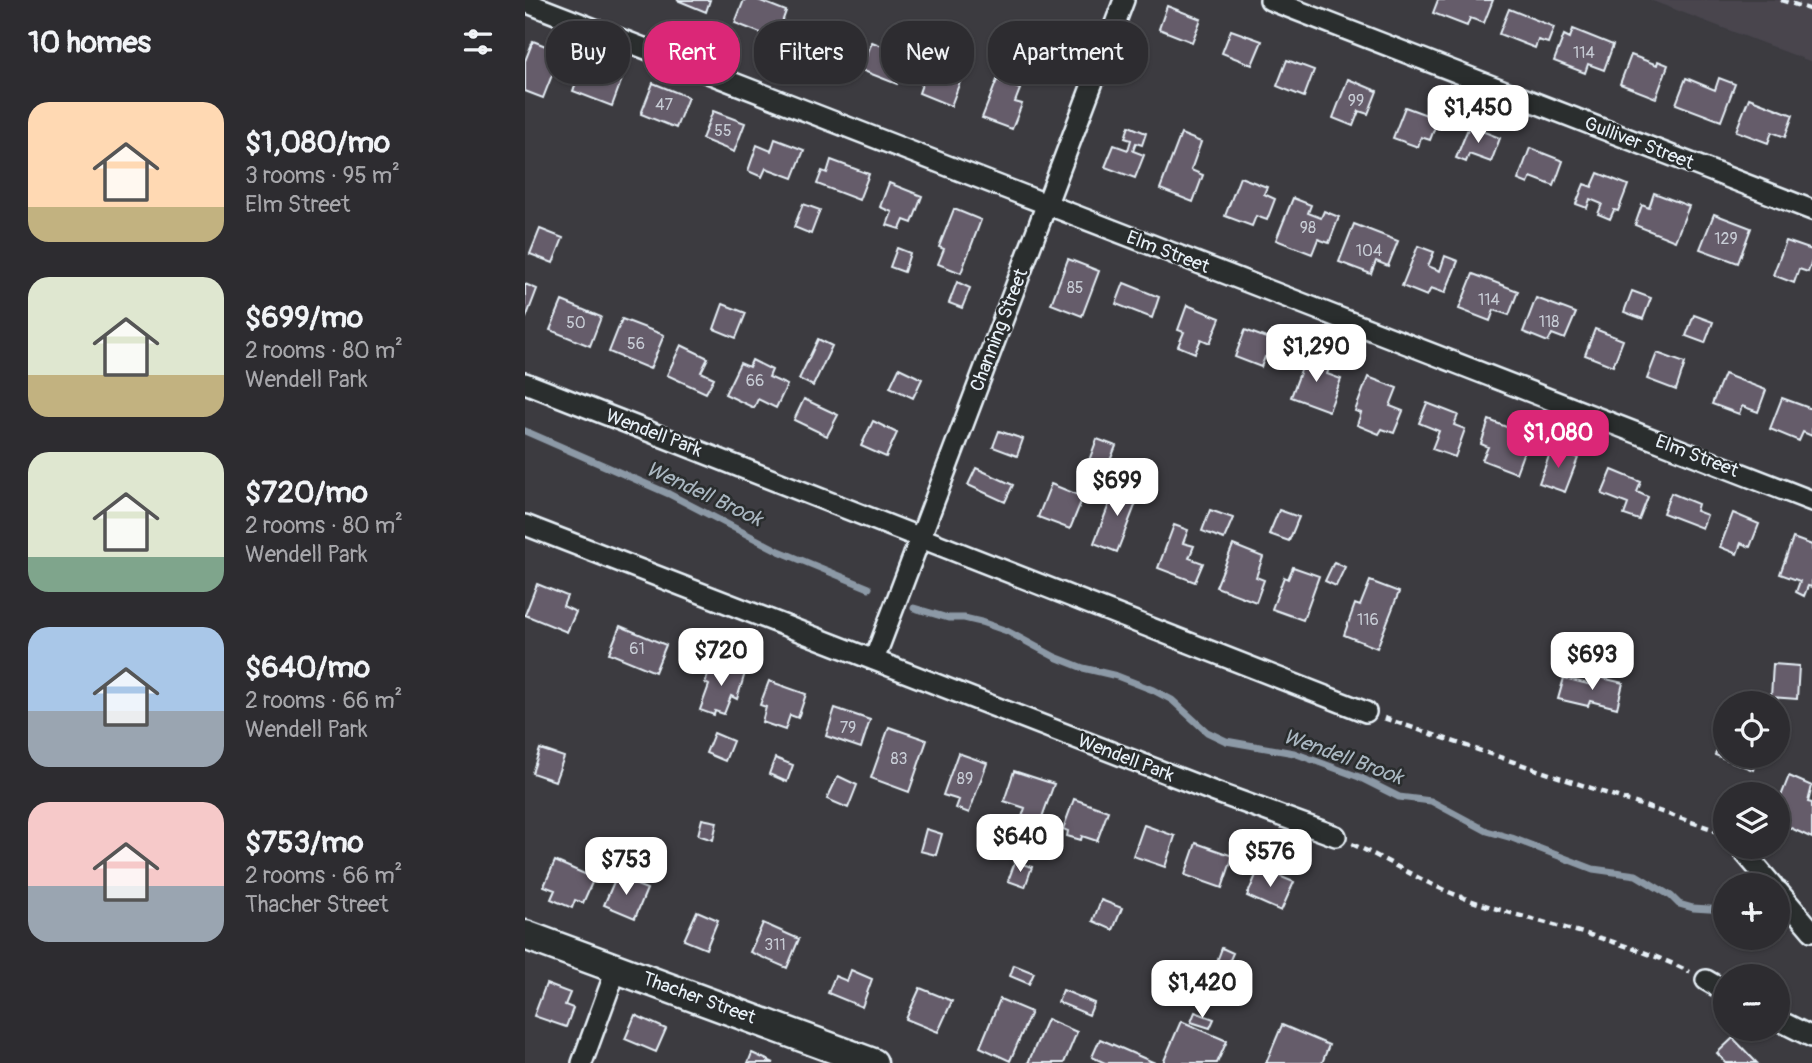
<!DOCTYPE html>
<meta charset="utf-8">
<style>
body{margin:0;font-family:Pangolin,sans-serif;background:#39383c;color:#f1f3f6;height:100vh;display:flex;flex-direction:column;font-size:26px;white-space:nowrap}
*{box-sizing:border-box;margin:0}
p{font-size:23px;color:#a7a7ab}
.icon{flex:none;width:38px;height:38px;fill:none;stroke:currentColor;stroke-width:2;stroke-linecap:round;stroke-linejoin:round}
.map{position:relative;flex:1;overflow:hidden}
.sheet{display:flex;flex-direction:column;background:#2d2c30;width:525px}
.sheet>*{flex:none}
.guide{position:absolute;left:21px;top:21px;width:665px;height:63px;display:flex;gap:14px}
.tools{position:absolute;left:1188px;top:691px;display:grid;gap:14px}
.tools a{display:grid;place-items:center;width:77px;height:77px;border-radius:50%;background:#2d2c30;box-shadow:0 2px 5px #0004,0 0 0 2px #48484c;font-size:35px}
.price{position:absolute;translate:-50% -60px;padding:0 16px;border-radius:14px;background:#fff;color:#222;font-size:23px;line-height:46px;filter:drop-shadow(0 2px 4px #0008)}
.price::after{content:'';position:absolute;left:50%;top:42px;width:21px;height:16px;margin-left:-10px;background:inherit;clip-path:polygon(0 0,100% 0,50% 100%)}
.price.on{background:#db2777;color:#fff}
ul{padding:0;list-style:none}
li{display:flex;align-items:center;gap:21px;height:175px;padding:0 28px}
li span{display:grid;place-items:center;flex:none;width:196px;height:140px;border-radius:21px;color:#555}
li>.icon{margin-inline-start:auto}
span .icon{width:84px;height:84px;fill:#fffc;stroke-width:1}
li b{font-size:30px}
h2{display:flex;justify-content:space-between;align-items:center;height:84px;padding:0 28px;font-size:30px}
.tag{padding:0 24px;border-radius:28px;background:#2d2c30;box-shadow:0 2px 5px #0004,0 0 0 2px #48484c;font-size:24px;line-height:63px}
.tag.on{background:#db2777;color:#fff}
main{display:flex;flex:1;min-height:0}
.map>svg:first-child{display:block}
.built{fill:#48454d}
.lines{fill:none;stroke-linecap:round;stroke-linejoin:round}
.stream{stroke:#8c99a6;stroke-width:7}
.building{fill:#655b6b;stroke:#e8f1f8;stroke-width:2}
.street-casing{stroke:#e8f1f8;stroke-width:24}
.secondary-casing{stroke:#e8f1f8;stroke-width:33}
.path{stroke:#e8f1f8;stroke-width:4.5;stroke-dasharray:7 5;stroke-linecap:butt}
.street{stroke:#2a2d2e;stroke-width:19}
.secondary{stroke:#2a2d2e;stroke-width:28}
.labels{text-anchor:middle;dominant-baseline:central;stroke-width:5;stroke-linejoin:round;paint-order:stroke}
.number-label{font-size:16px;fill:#c7ccd5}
.street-label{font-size:19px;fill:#e8f1f8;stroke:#2a2d2e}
.water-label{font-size:21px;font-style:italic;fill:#aab7c1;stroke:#2a2d2e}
</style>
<main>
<section class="sheet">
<h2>10 homes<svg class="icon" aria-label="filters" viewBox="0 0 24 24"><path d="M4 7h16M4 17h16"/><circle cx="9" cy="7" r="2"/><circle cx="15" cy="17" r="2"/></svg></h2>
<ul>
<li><span style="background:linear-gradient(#ffd9b3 75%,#c2b280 0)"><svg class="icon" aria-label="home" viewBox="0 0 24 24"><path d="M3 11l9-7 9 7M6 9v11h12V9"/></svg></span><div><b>$1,080/mo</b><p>3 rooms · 95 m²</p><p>Elm Street</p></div></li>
<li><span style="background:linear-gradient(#dfe7d0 70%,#c2b280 0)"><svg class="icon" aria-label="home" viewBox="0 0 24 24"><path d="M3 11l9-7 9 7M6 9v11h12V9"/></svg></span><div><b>$699/mo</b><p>2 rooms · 80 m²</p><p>Wendell Park</p></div></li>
<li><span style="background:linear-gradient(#dfe7d0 75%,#7fa58c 0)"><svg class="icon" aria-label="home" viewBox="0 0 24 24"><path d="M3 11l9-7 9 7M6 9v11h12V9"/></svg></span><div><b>$720/mo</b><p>2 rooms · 80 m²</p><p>Wendell Park</p></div></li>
<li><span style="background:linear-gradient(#a9c7e8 60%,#9aa5b1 0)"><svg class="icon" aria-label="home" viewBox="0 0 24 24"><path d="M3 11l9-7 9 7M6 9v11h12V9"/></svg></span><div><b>$640/mo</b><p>2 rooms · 66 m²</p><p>Wendell Park</p></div></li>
<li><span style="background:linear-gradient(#f6c9c9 60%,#9aa5b1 0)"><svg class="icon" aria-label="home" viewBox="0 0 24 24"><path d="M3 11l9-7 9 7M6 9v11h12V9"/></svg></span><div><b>$753/mo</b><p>2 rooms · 66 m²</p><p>Thacher Street</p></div></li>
</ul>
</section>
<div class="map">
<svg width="1287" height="1063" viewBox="0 0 1287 1063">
<rect width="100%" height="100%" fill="#3c3b40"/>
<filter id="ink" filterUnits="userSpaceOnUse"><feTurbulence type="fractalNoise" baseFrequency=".0143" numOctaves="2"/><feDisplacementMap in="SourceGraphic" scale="14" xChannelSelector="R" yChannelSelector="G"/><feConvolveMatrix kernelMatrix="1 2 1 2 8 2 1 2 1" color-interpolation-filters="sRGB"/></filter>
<g filter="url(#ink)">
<path class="built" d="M1125 0H1287V62Z"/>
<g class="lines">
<path class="stream" d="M0 431 144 494 254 551 344 588
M389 608 423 618H439L456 622 482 631 530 657 558 668 592 676 628 690 647 700 682 732 701 741 769 753 834 777 874 797 906 801 962 831 987 838 1068 869 1111 875 1146 896 1154 904 1168 908 1200 910
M1246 938H1247"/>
</g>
<path class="building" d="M152 0H185L181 12Z
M219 0H233L261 11 251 39 210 23Z
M913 0H968L959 23 945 18 942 26 908 13Z
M642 6 676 19 667 42 634 29Z
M984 9 1029 27 1023 43 1013 40 1010 48 974 34Z
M299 23 326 33 316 60 284 48 291 31 296 32Z
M1048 29 1088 45 1079 70 1063 64 1060 73 1029 61 1039 35 1045 38Z
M706 30 737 41 727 65 697 53Z
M8 41 36 52 18 98 0 91V61Z
M347 42 383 56 372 84 336 70Z
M492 53 513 61 505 81 484 74Z
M1106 55 1132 65 1133 61 1143 65 1131 98 1095 84Z
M762 60 789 70 779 97 752 86Z
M59 61 98 76 87 106 48 91Z
M403 67 436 79 426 106 394 93Z
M1161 78 1190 90 1194 78 1210 84 1196 121 1151 104Z
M823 79 852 91 843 114 834 111 828 126 808 118Z
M472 80 495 89 490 102 497 104 487 129 457 118Z
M128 83 163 97 151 128 116 114Z
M1224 98 1268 115 1260 137 1247 132 1243 143 1211 131Z
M880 107 913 119 905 140 896 137 893 147 868 138Z
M188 111 220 123 209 152 177 139Z
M604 126 621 133 617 145 611 143 608 151 619 155 610 178 580 167 589 145 603 150 606 140 600 138Z
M944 126 975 138 966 162 944 154 941 162 931 158Z
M656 134 676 142 666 170 678 175 668 202 635 189Z
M250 139 279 150 268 178 241 168 237 177 223 171 232 145 246 151Z
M1005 148 1038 161 1029 186 1006 177 1003 184 993 180Z
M306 160 344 174 334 200 292 184 297 171 302 173Z
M1073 173 1103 185 1093 211 1089 210 1085 219 1073 214 1077 204 1065 199 1062 208 1051 204 1059 184 1067 187Z
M715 177 742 187 739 194 750 199 742 220 731 216 727 226 700 216Z
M364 183 397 196 387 223 379 220 375 229 362 225 367 212 355 207Z
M1129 193 1164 206 1150 241 1110 225 1117 205 1124 208Z
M768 198 786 205 783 213 796 218 799 211 814 217 804 243 793 239 787 254 751 240Z
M278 204 295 210 286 234 269 227Z
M429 209 456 220 436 273 413 264 419 249 414 247Z
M1189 214 1226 228 1213 263 1175 249Z
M829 224 873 241 863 266 851 261 846 274 814 262Z
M15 229 38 238 28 263 5 254Z
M1261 241 1287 250V261L1283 272 1274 269 1269 283 1248 275Z
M893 246 909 252 903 266 915 271 920 256 933 261 920 293 906 288 902 296 877 286Z
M372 248 385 253 379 272 365 267Z
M543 259 574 271 557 316 526 304Z
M948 274 993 291 984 315 969 310 965 321 934 309Z
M432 282 445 288 437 308 424 303Z
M599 283 634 297 627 318 591 304Z
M0 284 12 289 1 318H0Z
M1107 291 1126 298 1118 319 1099 312Z
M1011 298 1051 313 1040 339 1027 334 1023 342 998 332Z
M37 301 76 317 65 346 25 330Z
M198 304 221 313 211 338 189 329Z
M662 305 695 318 685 343 676 339 670 353 653 346 659 332 653 330Z
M1169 315 1188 322 1180 343 1161 336Z
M97 319 139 335 125 369 84 352Z
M1070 329 1098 340 1088 366 1060 355Z
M720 330 752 342 745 359 740 357 736 367 710 357Z
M293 339 307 346 288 386 274 379Z
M156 345 183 358 176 372 189 378 181 393 142 375Z
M1132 353 1160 363 1151 390 1122 379Z
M782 354 806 363 802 374 816 379 804 411 766 397Z
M227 360 247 370 244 377 262 385 251 408 233 399 229 408 200 394 215 363 224 367Z
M374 368 397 379 388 398 365 387Z
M1199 374 1241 390 1233 412 1217 406 1214 414 1187 404Z
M843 377 872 388 865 406 878 411 869 433 857 429 854 434 832 425 836 413 830 411Z
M1257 398 1287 409V436L1278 432 1274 441 1245 429Z
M279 399 313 415 302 436 269 420Z
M902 403 933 415 929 425 940 429 930 457 907 449 914 431 894 423Z
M964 420 994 432 989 447 999 451 991 473 957 460 963 447 956 444Z
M348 421 372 433 361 457 336 446Z
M474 431 498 439 492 456 468 447Z
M572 439 591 446 580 473 562 466Z
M1027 448 1053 458 1040 492 1014 483Z
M451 468 488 485 480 502 443 485Z
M1087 470 1116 482 1112 492 1123 497 1114 520 1099 515 1103 504 1077 494Z
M526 484 558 497 545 529 513 517Z
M601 484 616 490 592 552 569 543 590 489 598 492Z
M1146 493 1173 504 1171 511 1182 515 1177 528 1138 513Z
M685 510 708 518 699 539 677 531Z
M754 510 774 517 764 541 744 534Z
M1208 513 1234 524 1225 547 1216 543 1212 554 1195 547Z
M649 525 663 530 658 543 669 546 664 558 678 563 670 582 633 568Z
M1268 538 1287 545V587L1283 586 1279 596 1271 592 1275 581 1255 574Z
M708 545 738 557 731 577 739 580 731 602 691 587Z
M809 562 820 567 811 586 800 581Z
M768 567 794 576 778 620 747 609 759 577 763 579Z
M845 581 874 592 852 648 819 635 830 604 835 606Z
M12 584 42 596 38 606 51 612 42 632 0 615Z
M95 626 141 645 130 672 84 653Z
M188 662 220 673 212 699 206 696 199 714 190 711 189 715 175 710 184 685 180 683Z
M1248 664 1274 666 1272 699 1246 697Z
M1069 676 1098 683 1092 708 1065 701 1063 706 1033 699 1039 678 1067 685Z
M244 681 281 694 273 718 265 715 260 730 237 722 241 707 235 705Z
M310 708 345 720 336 748 301 736Z
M364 727 402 740 384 792 346 778Z
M1199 731 1200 756H1233L1228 770 1190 755Z
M189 733 208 741 200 761 181 753Z
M15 749 39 757 30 781 7 773Z
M433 753 462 763 444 813 431 808 434 800 418 795Z
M250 758 268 765 262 782 244 774Z
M489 771 529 784 516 820 512 819 509 828 495 823 500 808 479 801Z
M313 776 332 785 323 808 302 799Z
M1264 776 1287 786 1283 802 1287 803V838L1253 822V804Z
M549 799 583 811 572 841 557 836 556 840 542 836 543 831 538 829Z
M177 819 192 822 188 840 173 835Z
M619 825 650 836 640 867 608 856Z
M401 829 417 834 411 855 395 851Z
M671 843 708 856 697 888 660 875Z
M30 861 69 878 58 903 50 900 47 908 26 899 30 890 19 886Z
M490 862 507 867 500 887 483 881Z
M734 868 769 882 756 911 722 896Z
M91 877 122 889 110 918 79 905Z
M576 900 597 908 588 930 568 921Z
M172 911 193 920 181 949 159 940Z
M238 923 274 939 262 968 225 952Z
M697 948 708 953 701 969 691 964Z
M489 965 509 973 504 984 485 976Z
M326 970 347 979 337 1007 303 993 310 976 322 981Z
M21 984 45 993 40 1005 48 1008 41 1027 9 1016Z
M395 988 427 1001 413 1032 381 1019Z
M538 990 569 1003 564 1015 533 1002Z
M475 999 506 1012 485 1061 455 1047Z
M670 1012 689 1019 685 1028 666 1022Z
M110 1015 141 1029 131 1052 100 1039Z
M522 1019 552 1032 539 1063H503Z
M656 1021 702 1041 692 1063H638Z
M757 1025 804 1045 797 1063H741Z
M1208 1038 1232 1063H1201L1192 1053Z
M575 1039 630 1063H580L567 1057Z
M227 1053 249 1063H223Z"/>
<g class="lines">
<defs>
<path id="street" d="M745 0 1287 210
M0 2 1287 501
M0 383 841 712
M0 525 690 792 811 836
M349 660 599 0
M1219 852 1248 886
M1253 891 1287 931
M1181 980 1200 991
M1253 1020 1287 1037
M57 1063 92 967"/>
<path id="secondary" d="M0 935 348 1063"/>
</defs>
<use href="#street" class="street-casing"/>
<use href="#secondary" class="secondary-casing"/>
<path class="path" d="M1256 0 1287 10
M859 718 1184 828 1200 837
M827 844C865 861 900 884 939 898 1014 925 1093 936 1165 972"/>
<use href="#street" class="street"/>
<use href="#secondary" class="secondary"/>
</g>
</g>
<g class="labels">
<g class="number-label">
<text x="1059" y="53">114</text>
<text x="831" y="101">99</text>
<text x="139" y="105">47</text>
<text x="198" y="131">55</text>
<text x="783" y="228">98</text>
<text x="1201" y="239">129</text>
<text x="844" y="251">104</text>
<text x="550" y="288">85</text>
<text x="964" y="300">114</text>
<text x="1024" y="322">118</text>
<text x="51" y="323">50</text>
<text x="111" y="344">56</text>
<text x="230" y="381">66</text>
<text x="843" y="620">116</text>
<text x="112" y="649">61</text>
<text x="323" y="728">79</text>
<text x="374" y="759">83</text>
<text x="440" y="779">89</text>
<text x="250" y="945">311</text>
</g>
<g class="street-label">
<text transform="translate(1114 143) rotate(21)">Gulliver Street</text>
<text transform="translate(643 252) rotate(21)">Elm Street</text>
<text transform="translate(474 330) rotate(-69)">Channing Street</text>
<text transform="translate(129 433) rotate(21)">Wendell Park</text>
<text transform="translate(1172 456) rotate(21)">Elm Street</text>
<text transform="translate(601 758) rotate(21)">Wendell Park</text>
<text transform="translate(174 998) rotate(20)">Thacher Street</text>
</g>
<g class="water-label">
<text transform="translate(179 494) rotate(25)">Wendell Brook</text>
<text transform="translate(818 757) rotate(20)">Wendell Brook</text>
</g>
</g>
</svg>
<div class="tools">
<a><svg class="icon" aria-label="locate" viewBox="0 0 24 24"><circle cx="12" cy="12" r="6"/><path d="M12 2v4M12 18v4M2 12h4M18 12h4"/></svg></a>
<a><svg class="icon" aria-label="layers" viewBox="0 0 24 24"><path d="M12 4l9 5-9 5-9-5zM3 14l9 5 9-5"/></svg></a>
<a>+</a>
<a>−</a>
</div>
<b class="price" style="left:953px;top:145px">$1,450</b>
<b class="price" style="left:791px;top:384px">$1,290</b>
<b class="price on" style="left:1033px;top:470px">$1,080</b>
<b class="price" style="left:592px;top:518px">$699</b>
<b class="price" style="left:196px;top:688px">$720</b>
<b class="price" style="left:1067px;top:692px">$693</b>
<b class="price" style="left:495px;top:874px">$640</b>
<b class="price" style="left:745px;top:889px">$576</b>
<b class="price" style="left:101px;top:897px">$753</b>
<b class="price" style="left:677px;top:1020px">$1,420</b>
<div class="guide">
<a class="tag">Buy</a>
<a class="tag on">Rent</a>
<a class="tag">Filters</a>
<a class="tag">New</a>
<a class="tag">Apartment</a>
</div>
</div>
</main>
